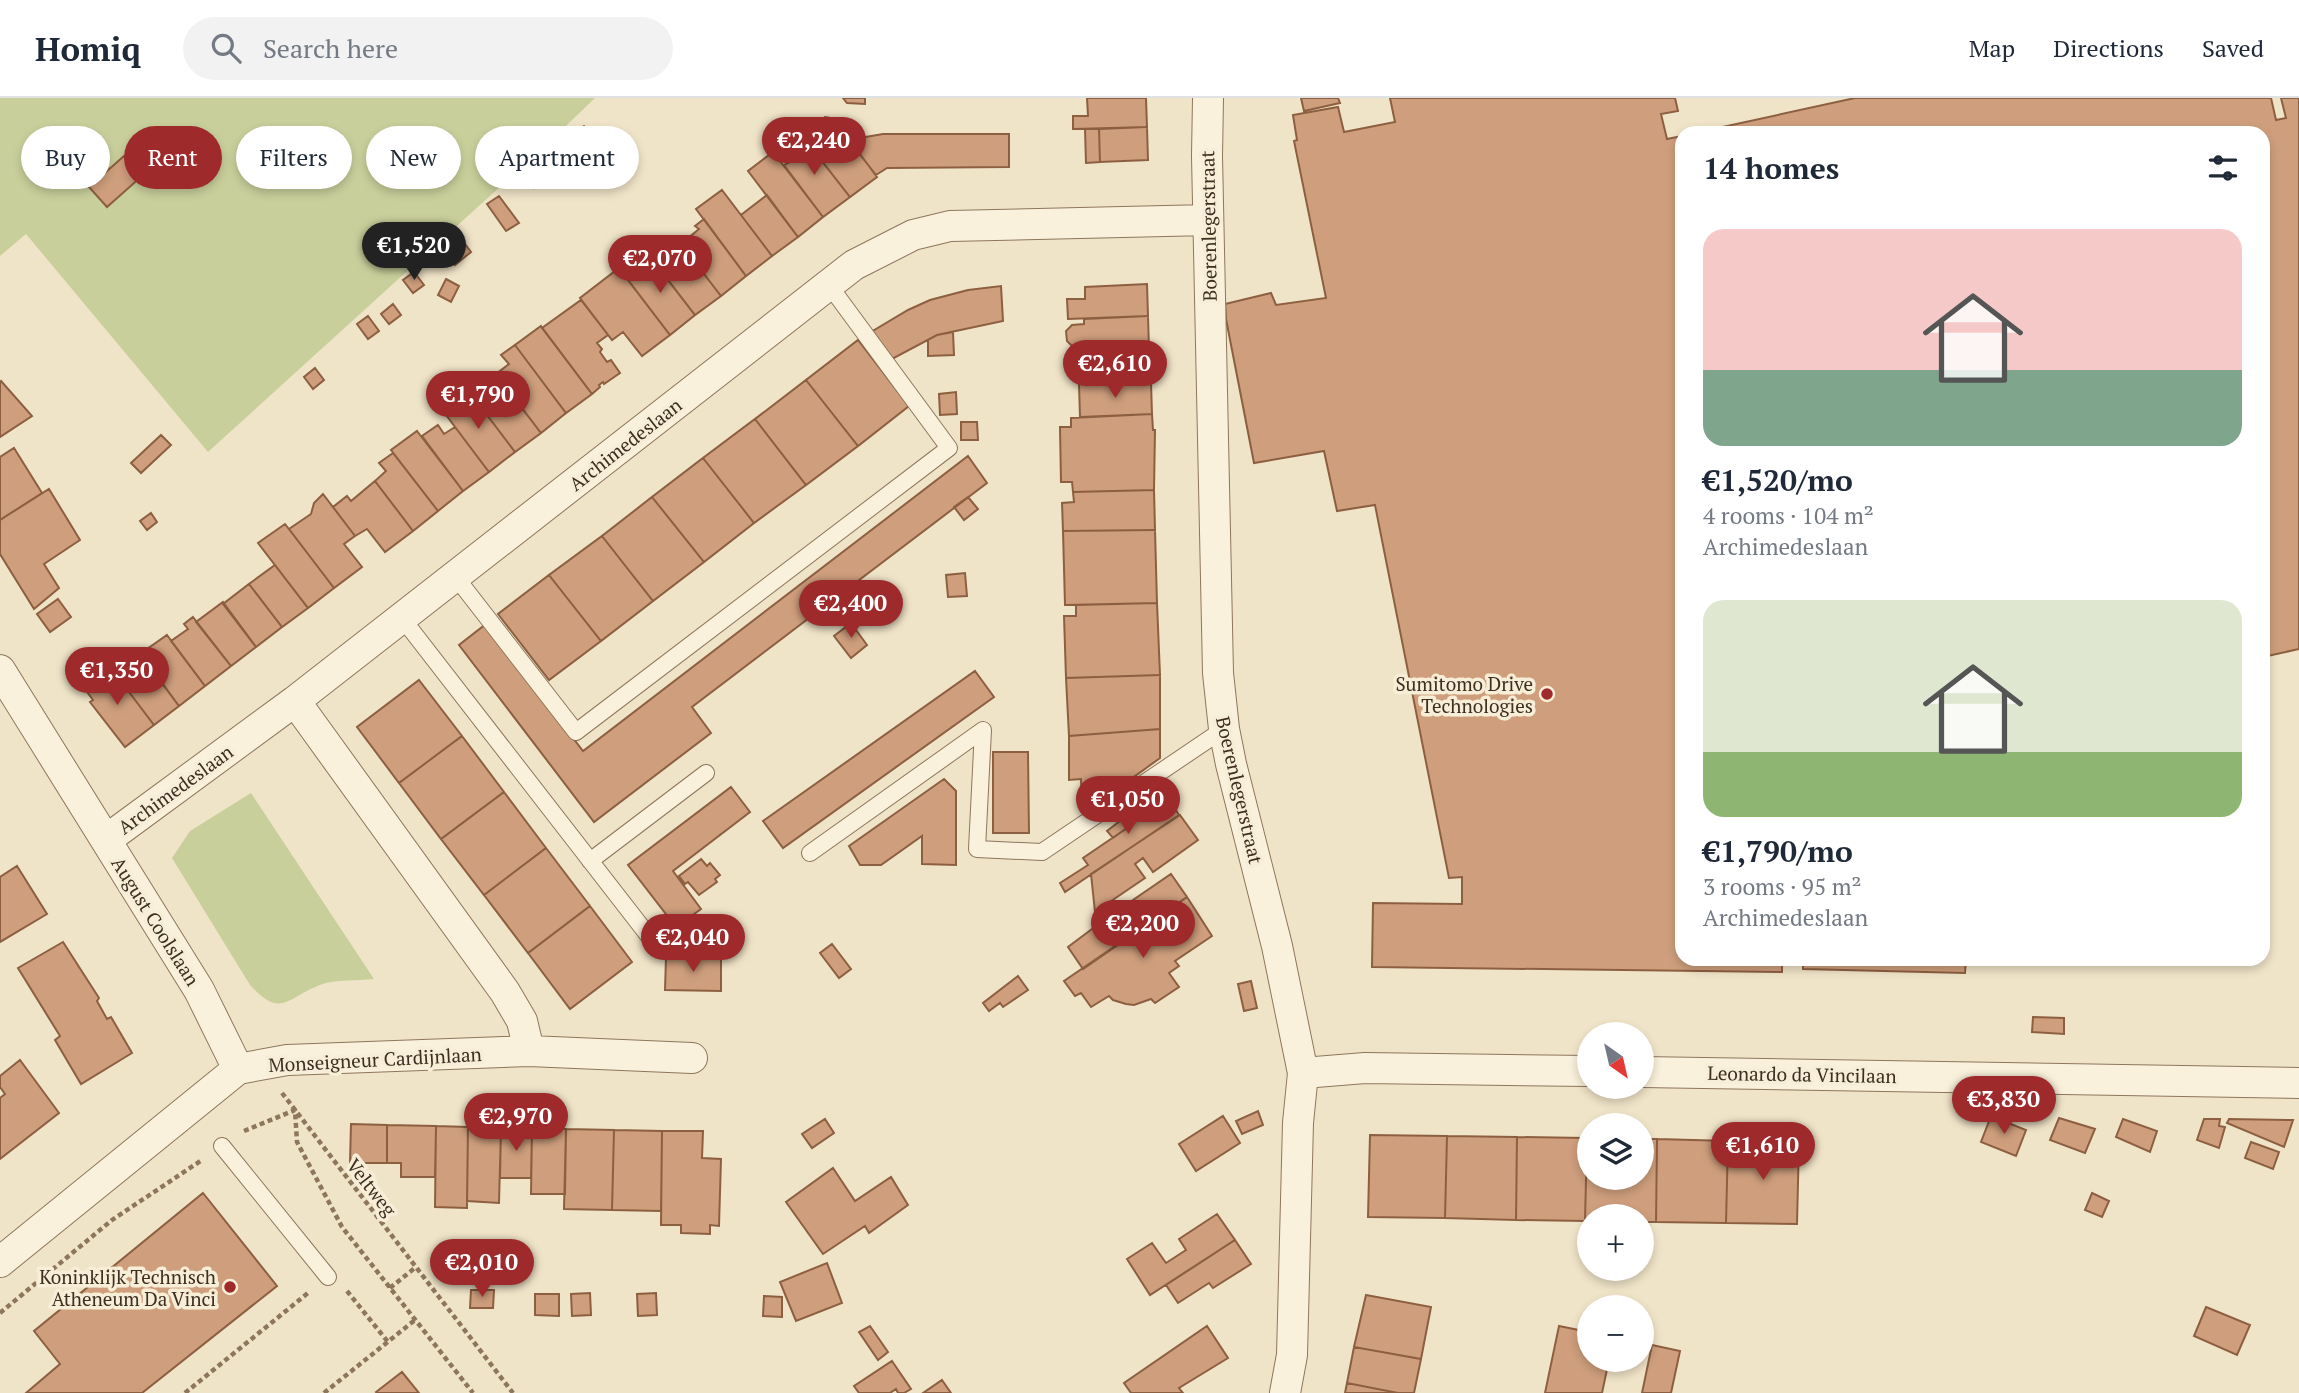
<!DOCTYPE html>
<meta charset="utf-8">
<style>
body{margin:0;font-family:"PT Serif",serif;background:#f2f2f3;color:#1f2937;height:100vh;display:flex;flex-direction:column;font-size:26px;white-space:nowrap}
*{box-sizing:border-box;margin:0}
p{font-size:23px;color:#747a83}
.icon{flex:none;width:38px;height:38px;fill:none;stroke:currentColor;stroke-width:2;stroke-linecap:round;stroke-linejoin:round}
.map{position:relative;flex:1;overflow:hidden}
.panel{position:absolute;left:1675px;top:28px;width:595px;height:840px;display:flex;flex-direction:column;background:#fff;border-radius:21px;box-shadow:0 4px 10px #0003}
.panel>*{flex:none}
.hud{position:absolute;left:21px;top:28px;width:665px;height:63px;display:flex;gap:14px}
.needle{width:46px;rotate:146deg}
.buttons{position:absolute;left:1577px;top:924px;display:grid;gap:14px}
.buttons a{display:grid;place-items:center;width:77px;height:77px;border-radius:50%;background:#fff;box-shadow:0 4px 10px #0003;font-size:35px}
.price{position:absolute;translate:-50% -60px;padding:0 16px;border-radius:24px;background:#9e2a2b;color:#fff;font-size:23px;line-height:46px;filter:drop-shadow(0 2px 4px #0008)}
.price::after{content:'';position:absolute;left:50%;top:42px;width:21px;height:16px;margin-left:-10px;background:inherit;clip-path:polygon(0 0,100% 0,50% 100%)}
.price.active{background:#222;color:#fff}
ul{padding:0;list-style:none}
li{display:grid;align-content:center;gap:14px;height:371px;padding:0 28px}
li span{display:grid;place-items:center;height:217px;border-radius:21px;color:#555}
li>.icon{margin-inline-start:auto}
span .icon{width:126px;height:126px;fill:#fffc;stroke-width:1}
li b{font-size:30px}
h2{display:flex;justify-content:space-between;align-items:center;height:84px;padding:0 28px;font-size:30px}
.chip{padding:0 24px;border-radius:32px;background:#fff;box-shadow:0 4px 10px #0003;font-size:24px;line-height:63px}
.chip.active{background:#9e2a2b;color:#fff}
header{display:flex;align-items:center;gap:42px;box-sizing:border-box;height:98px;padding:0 35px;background:#fff;border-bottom:2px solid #e0e1e3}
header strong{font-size:33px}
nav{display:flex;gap:38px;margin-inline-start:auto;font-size:24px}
.search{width:490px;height:63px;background:#f2f2f3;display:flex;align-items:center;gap:18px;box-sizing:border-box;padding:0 24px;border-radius:38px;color:#747a83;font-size:26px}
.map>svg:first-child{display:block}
.green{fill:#c9cf9b}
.building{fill:#cf9f7d;stroke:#8d5f41;stroke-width:2}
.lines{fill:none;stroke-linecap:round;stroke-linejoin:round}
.service-casing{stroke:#8d765c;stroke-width:18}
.minor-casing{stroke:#8d765c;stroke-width:32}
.path{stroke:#8d765c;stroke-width:4.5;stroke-dasharray:5 3.5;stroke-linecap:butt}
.service{stroke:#faf1dc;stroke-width:16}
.minor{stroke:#faf1dc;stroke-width:30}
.poi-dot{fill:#9e2a2b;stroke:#f7eed8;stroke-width:2.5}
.labels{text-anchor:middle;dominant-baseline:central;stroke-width:7;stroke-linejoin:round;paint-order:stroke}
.street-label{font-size:19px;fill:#3d2e20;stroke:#f7eed8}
.poi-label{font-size:19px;fill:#3d2e20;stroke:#f7eed8;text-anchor:end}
</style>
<header>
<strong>Homiq</strong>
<div class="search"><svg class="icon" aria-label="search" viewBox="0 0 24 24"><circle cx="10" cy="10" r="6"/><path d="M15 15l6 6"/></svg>Search here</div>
<nav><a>Map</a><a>Directions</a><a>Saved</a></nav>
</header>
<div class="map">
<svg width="2299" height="1295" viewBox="0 0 2299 1295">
<rect width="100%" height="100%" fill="#f0e4c8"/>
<path class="green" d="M0 0H595L546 47 208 354 26 136 0 158Z
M251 695 374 881C357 883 335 881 320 887 286 900 281 921 250 887L172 760 190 733Z"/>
<path class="building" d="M843 0H865V6L847 5Z
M1087 0H1146L1147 29 1073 31V18H1088Z
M1301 0H1338L1340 5 1304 13Z
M1390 0H1675L1678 13 1661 16 1667 41 1682 38V861H1782V874L1372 869 1373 805 1462 806V779L1449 780 1375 407 1337 413 1324 353 1254 365 1226 221 1225 206 1271 195 1276 207 1326 200 1294 43 1297 42 1293 17 1338 9 1344 34 1395 24Z
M1855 0H2271L2276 22 2286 20 2281 0H2299V551L2263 559V35H1695Z
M825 19 830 20 843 38 845 36 877 79 850 99 804 40Z
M584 28 594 41 581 52 570 38Z
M1147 29 1148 62 1100 64 1099 31Z
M1085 31H1099L1100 64 1086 65Z
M883 36H1009V69L887 70 876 77 851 45 860 40Z
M804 40 850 99 823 119 784 67 790 64 780 50Z
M773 54 823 119 798 139 748 73Z
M124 58 142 78 107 109 89 89Z
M537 70 546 81 534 90 526 79Z
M722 92 772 158 746 178 696 111Z
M767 97 798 139 772 158 741 117Z
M499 98 519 125 506 133 487 106Z
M704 121 746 178 721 198 681 146 699 131 695 128Z
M457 135 471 154 455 167 440 147Z
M676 140 721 198 695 217 650 159Z
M649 157 695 217 670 237 624 177Z
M619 170 670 237 642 258 623 234 612 242 580 200Z
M414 174 424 187 413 195 403 182Z
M446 181 459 188 451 204 438 197Z
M1147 186 1148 218 1068 221 1067 201H1085V189Z
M1001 188 1003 223 937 237 892 261 871 234 908 212 930 202 968 192Z
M581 202 608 237 597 245 602 251 600 254 607 264 611 262 620 275 604 286 603 284 599 287 600 289 592 296 542 230Z
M393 206 401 217 389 226 381 216Z
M368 218 379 233 368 241 357 226Z
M1148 218 1149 252 1085 253 1084 248 1073 249 1067 243 1066 233 1072 227 1084 226V221Z
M541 228 592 296 566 315 515 247Z
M953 234 954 257 928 258V242L937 237Z
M858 242 909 308 858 348 806 282Z
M515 247 566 315 541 335 496 276 509 266 501 257Z
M1149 252 1151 285 1091 286 1089 253Z
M315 270 324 282 313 291 304 279Z
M806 282 858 348 806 387 755 321Z
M1 283 32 318 0 339V284Z
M1151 285 1152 316 1080 319 1079 286Z
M503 286 541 335 515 354 478 305Z
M956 294 957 316 940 317 939 296Z
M471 296 515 354 489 374 440 309 453 299 458 306Z
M1152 316 1153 332H1155L1154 392 1073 394 1072 384H1061L1060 329H1071V320Z
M755 321 806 387 754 425 703 360Z
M961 324H977L978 342H961Z
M438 327 444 336 455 329 489 374 463 393 422 338Z
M417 333 463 393 438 413 391 352Z
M161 337 171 347 141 375 131 365Z
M14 350 42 395 0 422V359Z
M393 355 438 413 413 433 375 383 386 373 379 365Z
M968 358 987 385 692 609 711 635 594 724 459 547 486 526 583 653Z
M703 360 754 425 704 464 652 399Z
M375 383 413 433 385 454 367 431 355 438 333 409 347 398 351 403Z
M49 391 80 442 44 466 59 490 34 511 0 456V422Z
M1154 392 1155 432 1063 433 1062 405 1074 404 1073 394Z
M323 396 355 438 344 446 362 469 334 490 289 431 311 416 314 405Z
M652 399 704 464 653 503 602 438Z
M968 399 978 411 964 422 954 409Z
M151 415 157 424 147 432 140 423Z
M285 426 334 490 308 510 258 445Z
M1155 432 1157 505 1065 507 1063 433Z
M602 438 653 503 601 543 549 477Z
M275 467 308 510 282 529 249 486Z
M965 475 967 498 948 499 946 477Z
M549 477 601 543 549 582 498 516Z
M249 486 282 529 256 549 223 506Z
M58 501 71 519 50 534 37 516Z
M223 504 256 549 231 568 196 524Z
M1157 505 1160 577 1066 580 1064 518H1076V507Z
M193 519 231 568 205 588 171 543 188 531 184 526Z
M851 525 867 547 851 560 834 538Z
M167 537 205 588 179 608 140 556Z
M149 567 179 608 154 627 123 586Z
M111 570 154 627 125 649 90 604 93 602 81 586 95 576 98 580Z
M975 573 994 599 783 750 763 723Z
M1160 577V631L1069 638 1066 580Z
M419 582 462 638 399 685 357 629Z
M1160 631V660L1095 707 1082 708 1081 681 1069 682V638Z
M462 638 504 694 441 741 399 685Z
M993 654H1028L1029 735H993Z
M944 681 956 693V767L922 766V738L881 767H860L849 748Z
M731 689 750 714 673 773 701 811 676 829 628 767Z
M1163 693 1174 704V709L1179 717 1065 794 1060 785 1088 767 1083 760 1130 728 1125 719Z
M504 694 546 750 484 797 441 741Z
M1180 717 1198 742 1153 774 1143 760 1135 766 1145 780 1095 814 1091 776Z
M1125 719 1130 728 1113 740 1107 733Z
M546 750 590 808 528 855 484 797Z
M701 761 707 768 710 765 720 777 715 781 717 784 699 797 688 784 685 786 679 778Z
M17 768 47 816 0 844V779Z
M1171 776 1187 799 1083 871 1068 849 1104 822 1105 824 1135 805 1133 802Z
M1187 799 1212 838 1175 863 1179 868 1169 875 1179 889 1155 905 1151 901 1134 907 1126 906 1113 902 1109 898 1091 909 1081 895 1075 898 1064 883Z
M590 808 632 864 570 911 528 855Z
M63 844 99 900 97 903 107 921 111 919 132 955 81 986 55 942 60 938 18 870Z
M832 846 851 871 839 880 820 855Z
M666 859 721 860V893L665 892Z
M1803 861H1966L1965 875 1803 871Z
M1018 878 1028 892 1003 909 1000 905 989 913 983 905Z
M1251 883 1257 910 1244 913 1238 886Z
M2033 919 2064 920V936L2032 934Z
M20 962 59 1015 0 1061V1000L5 996 0 989V978Z
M1258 1013 1263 1027 1242 1036 1236 1023Z
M1223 1018 1240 1045 1196 1073 1179 1046Z
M1991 1018 2026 1032 2016 1058 1981 1044Z
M2059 1020 2095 1031 2085 1055 2050 1042Z
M825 1021 834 1035 812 1050 802 1036Z
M2123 1021 2157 1033 2150 1054 2116 1039Z
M2204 1021H2220L2219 1028 2225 1029 2219 1050 2197 1042Z
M2229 1021 2293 1022 2284 1049 2227 1025Z
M351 1026 387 1027V1065H350Z
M387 1027 436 1028 435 1079H401V1065H387Z
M436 1028 468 1029 467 1110 435 1109Z
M468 1029 501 1030 499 1105 467 1103Z
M501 1030 532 1031 531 1080H500Z
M532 1031H566L565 1096H531Z
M566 1031 614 1032 612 1112 564 1111Z
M614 1032 662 1033 661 1113 612 1112Z
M662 1033H703L702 1060 721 1061 719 1128 710 1127V1136L681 1135V1127H661Z
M1370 1037 1447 1038 1445 1120 1368 1119Z
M1447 1038 1517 1039 1516 1122 1445 1120Z
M1517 1039 1587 1040 1585 1123 1516 1122Z
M1587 1040H1589V1080H1642V1041H1657L1656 1124H1642V1118H1589V1123H1585Z
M1657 1041 1728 1043 1726 1125 1656 1124Z
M1728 1043 1799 1044 1797 1126 1726 1125Z
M2251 1044 2279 1054 2273 1071 2245 1060Z
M833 1070 855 1103 891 1079 908 1107 869 1135 865 1128 823 1156 786 1104Z
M203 1095 277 1188 142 1295H26L60 1266 34 1233Z
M2092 1095 2109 1103 2102 1119 2085 1112Z
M1217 1116 1235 1142 1150 1197 1127 1161 1152 1145 1166 1165 1186 1152 1179 1141Z
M1235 1142 1251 1166 1213 1190 1209 1185 1178 1205 1166 1187Z
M827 1165 842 1205 796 1223 780 1184Z
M471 1192H494L493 1210H470Z
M590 1195 591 1217 572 1218 571 1196Z
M656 1195 657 1217 638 1218 637 1196Z
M535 1196H559V1218L535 1217Z
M1366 1197 1431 1209 1421 1261 1354 1249Z
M764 1198 782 1199V1219L763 1218Z
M2206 1209 2250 1227 2237 1257 2194 1238Z
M870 1228 888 1254 878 1262 859 1234Z
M1207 1228 1228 1260 1179 1290 1183 1295H1131L1124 1285Z
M1559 1228 1589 1234V1262H1609L1602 1295H1545Z
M1652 1247 1680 1253 1671 1295H1642Z
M1354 1249 1421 1261 1414 1295H1398L1347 1285Z
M892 1263 911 1291 904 1295H898L896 1291 890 1295H859L854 1288Z
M402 1274 419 1295H377L376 1294Z
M942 1282 951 1295H923Z
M1347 1285 1398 1295H1345Z"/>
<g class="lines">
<defs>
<path id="service" d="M455 478 576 634 949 350 829 187
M402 520 651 841
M810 755 983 632 977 751 1042 754 1224 631
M590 763 706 675
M222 1048 328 1179"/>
<path id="minor" d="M1208 0 1207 58 1218 575 1224 631 1231 666 1277 848 1303 975 1298 1025 1292 1257 1285 1295
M0 572 199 892 238 971
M295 603 505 894 522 923 529 953
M106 742 295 603 854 167 913 137 950 128 1208 122
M1642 974 2299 985
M1303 975 1365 970 1589 973
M0 1164 238 971 287 962 529 953 692 960"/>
</defs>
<use href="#service" class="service-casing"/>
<use href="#minor" class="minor-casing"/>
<path class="path" d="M282 995 513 1295
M244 1033 295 1012 297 1044 342 1129 473 1295
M390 1190 416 1169
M347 1193 388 1244
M0 1215 112 1122 202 1062
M185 1295 308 1195
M324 1295 415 1222"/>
<use href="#service" class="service"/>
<use href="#minor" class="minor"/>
</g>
<g class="poi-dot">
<circle cx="1547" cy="596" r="7"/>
<circle cx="230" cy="1189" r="7"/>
</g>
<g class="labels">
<g class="street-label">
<text transform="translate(1208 128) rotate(-91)">Boerenlegerstraat</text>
<text transform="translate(625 346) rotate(-38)">Archimedeslaan</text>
<text transform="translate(175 691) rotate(-36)">Archimedeslaan</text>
<text transform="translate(1240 692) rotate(77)">Boerenlegerstraat</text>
<text transform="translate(156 823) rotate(58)">August Coolslaan</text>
<text transform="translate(375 961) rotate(-3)">Monseigneur Cardijnlaan</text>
<text transform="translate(1802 976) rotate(1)">Leonardo da Vincilaan</text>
<text transform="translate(372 1089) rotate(52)">Veltweg</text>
</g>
<g class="poi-label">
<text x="1533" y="585">Sumitomo Drive<tspan x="1533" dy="22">Technologies</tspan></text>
<text x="216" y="1178">Koninklijk Technisch<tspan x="216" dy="22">Atheneum Da Vinci</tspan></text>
</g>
</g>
</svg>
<div class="buttons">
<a><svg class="needle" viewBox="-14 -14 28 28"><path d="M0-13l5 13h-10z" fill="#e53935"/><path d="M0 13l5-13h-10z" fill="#747a83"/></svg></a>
<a><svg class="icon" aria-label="layers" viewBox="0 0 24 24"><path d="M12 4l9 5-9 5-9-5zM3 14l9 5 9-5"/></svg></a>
<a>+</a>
<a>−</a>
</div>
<b class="price" style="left:814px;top:79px">€2,240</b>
<b class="price active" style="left:414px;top:184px">€1,520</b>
<b class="price" style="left:660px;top:197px">€2,070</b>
<b class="price" style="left:1115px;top:302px">€2,610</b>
<b class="price" style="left:478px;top:333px">€1,790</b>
<b class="price" style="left:851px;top:542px">€2,400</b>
<b class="price" style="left:117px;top:609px">€1,350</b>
<b class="price" style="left:1128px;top:738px">€1,050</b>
<b class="price" style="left:1143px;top:862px">€2,200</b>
<b class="price" style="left:693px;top:876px">€2,040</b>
<b class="price" style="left:2004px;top:1038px">€3,830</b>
<b class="price" style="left:516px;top:1055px">€2,970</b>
<b class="price" style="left:1763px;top:1084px">€1,610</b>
<b class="price" style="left:482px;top:1201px">€2,010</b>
<div class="hud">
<a class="chip">Buy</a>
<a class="chip active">Rent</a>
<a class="chip">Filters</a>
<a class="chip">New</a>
<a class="chip">Apartment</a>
</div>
<section class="panel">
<h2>14 homes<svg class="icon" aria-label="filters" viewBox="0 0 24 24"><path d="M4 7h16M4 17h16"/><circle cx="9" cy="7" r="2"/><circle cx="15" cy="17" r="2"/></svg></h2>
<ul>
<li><span style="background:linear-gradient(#f6c9c9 65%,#7fa58c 0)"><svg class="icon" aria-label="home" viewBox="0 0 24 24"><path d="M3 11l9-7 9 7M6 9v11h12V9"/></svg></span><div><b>€1,520/mo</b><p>4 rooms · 104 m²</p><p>Archimedeslaan</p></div></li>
<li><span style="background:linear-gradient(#dfe7d0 70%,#8fb573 0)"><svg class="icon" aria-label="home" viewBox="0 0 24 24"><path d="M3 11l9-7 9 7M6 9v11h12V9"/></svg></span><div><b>€1,790/mo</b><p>3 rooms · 95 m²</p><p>Archimedeslaan</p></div></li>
</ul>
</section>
</div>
